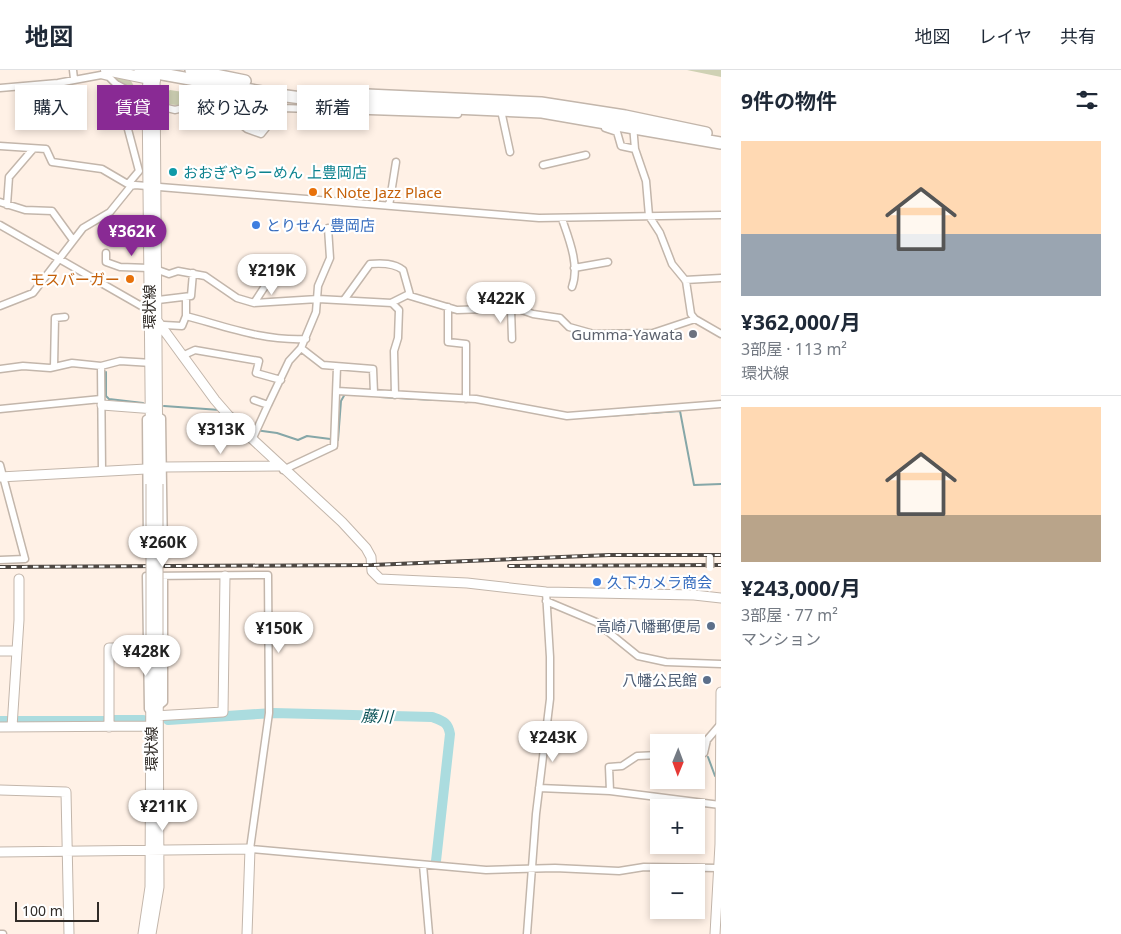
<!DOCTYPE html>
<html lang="ja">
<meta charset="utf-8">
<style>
body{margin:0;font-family:"Noto Sans","Noto Sans JP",sans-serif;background:#f6f6f7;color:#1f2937;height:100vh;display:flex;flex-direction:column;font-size:19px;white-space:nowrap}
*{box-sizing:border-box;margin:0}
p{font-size:16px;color:#747a83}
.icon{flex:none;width:28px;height:28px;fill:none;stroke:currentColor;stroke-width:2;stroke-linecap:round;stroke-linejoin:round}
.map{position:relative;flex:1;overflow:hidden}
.drawer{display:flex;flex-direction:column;background:#fff;width:400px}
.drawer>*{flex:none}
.top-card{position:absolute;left:15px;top:15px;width:475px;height:45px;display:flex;gap:10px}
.needle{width:32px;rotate:181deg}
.controls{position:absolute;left:650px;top:664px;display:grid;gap:10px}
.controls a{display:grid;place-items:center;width:55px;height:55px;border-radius:0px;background:#fff;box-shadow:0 2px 8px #0003;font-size:25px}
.scale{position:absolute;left:15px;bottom:12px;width:84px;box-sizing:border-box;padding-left:5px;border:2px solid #312c28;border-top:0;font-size:14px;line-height:18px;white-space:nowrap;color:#312c28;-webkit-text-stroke:4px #fff;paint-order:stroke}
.price{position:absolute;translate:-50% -42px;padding:0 11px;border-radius:18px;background:#fff;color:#222;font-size:16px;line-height:32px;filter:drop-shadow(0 1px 2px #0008)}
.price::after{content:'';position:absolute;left:50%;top:30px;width:15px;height:11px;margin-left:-8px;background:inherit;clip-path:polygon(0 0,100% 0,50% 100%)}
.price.current{background:#892a94;color:#fff}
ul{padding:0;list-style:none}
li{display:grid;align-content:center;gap:10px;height:265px;padding:0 20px}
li+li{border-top:1px solid #e0e1e3}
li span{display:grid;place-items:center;height:155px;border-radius:0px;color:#555}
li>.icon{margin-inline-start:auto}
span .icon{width:90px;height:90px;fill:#fffc;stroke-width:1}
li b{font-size:21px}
h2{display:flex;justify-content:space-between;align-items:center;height:60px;padding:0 20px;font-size:21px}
.tag{padding:0 18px;border-radius:0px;background:#fff;box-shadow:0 2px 8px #0003;font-size:18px;line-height:45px}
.tag.current{background:#892a94;color:#fff}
header{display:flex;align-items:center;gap:30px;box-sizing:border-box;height:70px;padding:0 25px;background:#fff;border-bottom:1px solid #e0e1e3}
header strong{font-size:24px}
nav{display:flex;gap:28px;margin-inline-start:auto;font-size:18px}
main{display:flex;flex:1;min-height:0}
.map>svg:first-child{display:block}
.green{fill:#cfd1b4}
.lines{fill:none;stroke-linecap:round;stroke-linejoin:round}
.stream{stroke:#86a7a8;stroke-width:2}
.river{stroke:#abdcdf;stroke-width:10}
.street-casing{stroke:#c3b6ab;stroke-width:9}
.secondary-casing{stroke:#c3b6ab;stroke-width:11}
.primary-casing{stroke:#c3b6ab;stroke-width:12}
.highway-casing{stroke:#c3b6ab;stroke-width:14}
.street{stroke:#fff;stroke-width:6}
.secondary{stroke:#fff;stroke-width:9}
.primary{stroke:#fff;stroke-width:10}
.highway{stroke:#fff;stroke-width:11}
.rail-casing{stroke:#4e4843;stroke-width:4}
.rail{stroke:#fff;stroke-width:2;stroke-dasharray:5.5;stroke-linecap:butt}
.street-bridge-casing{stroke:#c3b6ab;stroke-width:9;stroke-linecap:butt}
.secondary-bridge-casing{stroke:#c3b6ab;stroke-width:11;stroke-linecap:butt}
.street-bridge{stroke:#fff;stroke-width:6}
.secondary-bridge{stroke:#fff;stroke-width:9}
.culture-dot{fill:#0f9aa8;stroke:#fff;stroke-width:2}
.food-dot{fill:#e8710a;stroke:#fff;stroke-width:2}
.shop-dot{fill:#3f7fe0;stroke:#fff;stroke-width:2}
.worship-dot{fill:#6b7280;stroke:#fff;stroke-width:2}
.service-dot{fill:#5c6f8a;stroke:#fff;stroke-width:2}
.labels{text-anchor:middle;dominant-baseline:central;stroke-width:4.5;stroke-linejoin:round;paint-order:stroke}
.culture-label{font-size:15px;fill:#0d838f;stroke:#fff;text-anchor:start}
.food-label{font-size:15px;fill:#c56008;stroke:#fff;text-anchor:start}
.shop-label{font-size:15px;fill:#366cbe;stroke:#fff;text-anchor:start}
.street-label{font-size:15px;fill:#312c28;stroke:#fff}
.worship-label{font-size:15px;fill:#5b616d;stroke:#fff;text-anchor:end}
.service-label{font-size:15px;fill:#4e5e75;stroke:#fff;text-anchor:end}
.water-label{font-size:16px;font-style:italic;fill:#064f54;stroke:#fff}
</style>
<header>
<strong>地図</strong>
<nav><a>地図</a><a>レイヤ</a><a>共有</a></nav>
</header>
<main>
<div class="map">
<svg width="721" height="864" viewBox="0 0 721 864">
<rect width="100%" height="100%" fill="#fff1e6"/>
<path class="green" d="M687 0H721V7Z
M110 6 131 11 138 23 119 14Z
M170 20 209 26V29C192 32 179 39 162 32L164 23Z"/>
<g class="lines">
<path class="stream" d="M106 302V326L109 329 143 333
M380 327 435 330
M164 336 220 340
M229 342 243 348 255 360 277 363 298 370 307 366 338 370 341 331 345 324
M606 346 680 341 694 415 721 414
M708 687 715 706"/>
<path class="river" d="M114 650H143
M168 650 273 643 432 647C443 651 448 652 450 664L436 791
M0 651H104"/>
<defs>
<path id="street" d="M73 0 74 9
M116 14 139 101 128 114
M0 18 58 13 101 5 109 7 116 14 142 28H147
M155 35 175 40 206 32 214 33 247 59 261 64 282 38 279 25
M282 38 458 44
M502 45 510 82
M633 55 635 79 646 111 649 146 660 163 672 194 686 211 691 244 695 249 721 264
M605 58 617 62 621 76 635 79
M0 76 46 79 52 92 102 99 131 116
M543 95 586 85
M0 132 25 140 52 141 73 170
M7 135 9 107 33 79
M389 136 396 92
M562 149C569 169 580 196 572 217
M0 155 150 241
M106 183V192L120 197 149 198
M574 198 608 192
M158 200 169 204 178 201 205 206 237 228 254 233 318 229 392 233 399 240 398 268 394 281 395 325
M685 210 721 208
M158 230 191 226 193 203
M344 230 370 194C382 193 394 193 403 200L410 225
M254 233 271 207
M391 233 407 225 457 240 516 238 533 244 560 248 569 257 594 264 653 263 695 249
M0 236 33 223 83 158 110 142 131 116 135 115 539 148 721 145
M448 237V272L466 274V329
M511 239 512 269
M186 246C227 257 263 271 306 269
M162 259 164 255 182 256 186 246V227
M301 278 323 295 373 299 374 323
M182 286 195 280 259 291 256 303 281 310
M101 296 102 401
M54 297 55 248 65 247
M0 299 23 296 50 298 72 293 101 296 120 291 152 293
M337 321 476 329 567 346 721 334
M254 330 268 335 289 291 301 278 316 242 318 216 330 188 328 158
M0 339 101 329
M252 370 268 335
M0 395 25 489 0 490
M283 400 334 376 337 297
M147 475 146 349 150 347
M154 486H164L162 348 157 345
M546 531 596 552 638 586 666 592 721 594
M158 637 164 632V506
M148 639 146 506 268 505 269 643 250 779 486 800 555 798 619 801 644 797 719 798
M696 687 704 683 707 670 719 656
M539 718 610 721 720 735
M610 721 609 697 622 696 637 686 659 685
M423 795 429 864
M0 864H3
M527 864 536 744 550 629V587L546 522"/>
<path id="secondary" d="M149 2 147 21 151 414
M155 3 158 414
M150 241 215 330 235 353 342 452 366 478 371 487 372 501 380 509 467 513 546 522 694 525 721 528
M102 335 155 339
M164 397 279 396
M0 407 146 399
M0 581H17
M154 646 223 642 225 506
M0 657 156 656
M12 657 19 550V509
M109 657V578H146
M0 720 66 722 69 864
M0 782 250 779 247 864
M143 864 150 817 151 582
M151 864 159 817 158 583
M715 864 720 774 721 622"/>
<path id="primary" d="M106 0 155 10"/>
<path id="highway" d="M140 0 279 25 339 33 542 42 721 73
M191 0 245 11
M323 23 541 33 625 46 706 63"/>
</defs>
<use href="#street" class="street-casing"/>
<use href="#secondary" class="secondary-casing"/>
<use href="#primary" class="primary-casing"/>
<use href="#highway" class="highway-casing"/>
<use href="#street" class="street"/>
<use href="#secondary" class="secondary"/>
<use href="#primary" class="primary"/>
<use href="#highway" class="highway"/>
<defs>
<path id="rail" d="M509 496 721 495
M0 497 372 495 609 485H721"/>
</defs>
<use href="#rail" class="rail-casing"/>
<use href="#rail" class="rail"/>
<defs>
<path id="street-bridge" d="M710 498V487"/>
<path id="secondary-bridge" d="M151 414V582
M158 414V583"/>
</defs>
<use href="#street-bridge" class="street-bridge-casing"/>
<use href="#secondary-bridge" class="secondary-bridge-casing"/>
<use href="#street-bridge" class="street-bridge"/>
<use href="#secondary-bridge" class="secondary-bridge"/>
</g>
<circle class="culture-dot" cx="173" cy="102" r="5"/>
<g class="food-dot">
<circle cx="313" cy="122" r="5"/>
<circle cx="130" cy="209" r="5"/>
</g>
<g class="shop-dot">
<circle cx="256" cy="155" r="5"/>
<circle cx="597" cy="512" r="5"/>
</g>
<circle class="worship-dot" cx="693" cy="264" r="5"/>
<g class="service-dot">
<circle cx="711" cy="556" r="5"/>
<circle cx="707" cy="610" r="5"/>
</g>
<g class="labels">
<g class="culture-label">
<text x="183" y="102">おおぎやらーめん 上豊岡店</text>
</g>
<g class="food-label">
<text x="323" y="122">K Note Jazz Place</text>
<text x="120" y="209" text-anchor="end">モスバーガー</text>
</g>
<g class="shop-label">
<text x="266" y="155">とりせん 豊岡店</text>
<text x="607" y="512">久下カメラ商会</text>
</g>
<g class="street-label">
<text transform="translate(149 237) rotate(-90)">環状線</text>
<text transform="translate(151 679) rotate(-90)">環状線</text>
</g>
<g class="worship-label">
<text x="683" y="264">Gumma-Yawata</text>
</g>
<g class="service-label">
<text x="701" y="556">高崎八幡郵便局</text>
<text x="697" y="610">八幡公民館</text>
</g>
<g class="water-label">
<text transform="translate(377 646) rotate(2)">藤川</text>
</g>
</g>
</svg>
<div class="controls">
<a><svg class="needle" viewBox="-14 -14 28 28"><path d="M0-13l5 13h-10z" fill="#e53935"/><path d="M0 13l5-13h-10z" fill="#747a83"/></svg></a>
<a>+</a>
<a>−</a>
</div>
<div class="scale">100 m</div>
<b class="price current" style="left:132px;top:187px">¥362K</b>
<b class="price" style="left:272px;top:226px">¥219K</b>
<b class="price" style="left:501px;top:254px">¥422K</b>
<b class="price" style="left:221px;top:385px">¥313K</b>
<b class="price" style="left:163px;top:498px">¥260K</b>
<b class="price" style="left:279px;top:584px">¥150K</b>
<b class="price" style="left:146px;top:607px">¥428K</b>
<b class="price" style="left:553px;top:693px">¥243K</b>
<b class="price" style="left:163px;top:762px">¥211K</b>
<div class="top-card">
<a class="tag">購入</a>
<a class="tag current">賃貸</a>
<a class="tag">絞り込み</a>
<a class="tag">新着</a>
</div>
</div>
<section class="drawer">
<h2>9件の物件<svg class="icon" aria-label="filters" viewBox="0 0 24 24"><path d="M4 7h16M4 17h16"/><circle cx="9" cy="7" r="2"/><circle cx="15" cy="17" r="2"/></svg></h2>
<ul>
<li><span style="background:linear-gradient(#ffd9b3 60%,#9aa5b1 0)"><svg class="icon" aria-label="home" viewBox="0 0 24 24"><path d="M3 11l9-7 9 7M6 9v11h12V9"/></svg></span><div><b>¥362,000/月</b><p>3部屋 · 113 m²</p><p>環状線</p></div></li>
<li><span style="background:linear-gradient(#ffd9b3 70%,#b9a48a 0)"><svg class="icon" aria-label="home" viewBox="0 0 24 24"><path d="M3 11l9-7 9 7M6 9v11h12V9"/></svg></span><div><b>¥243,000/月</b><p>3部屋 · 77 m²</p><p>マンション</p></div></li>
</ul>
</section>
</main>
